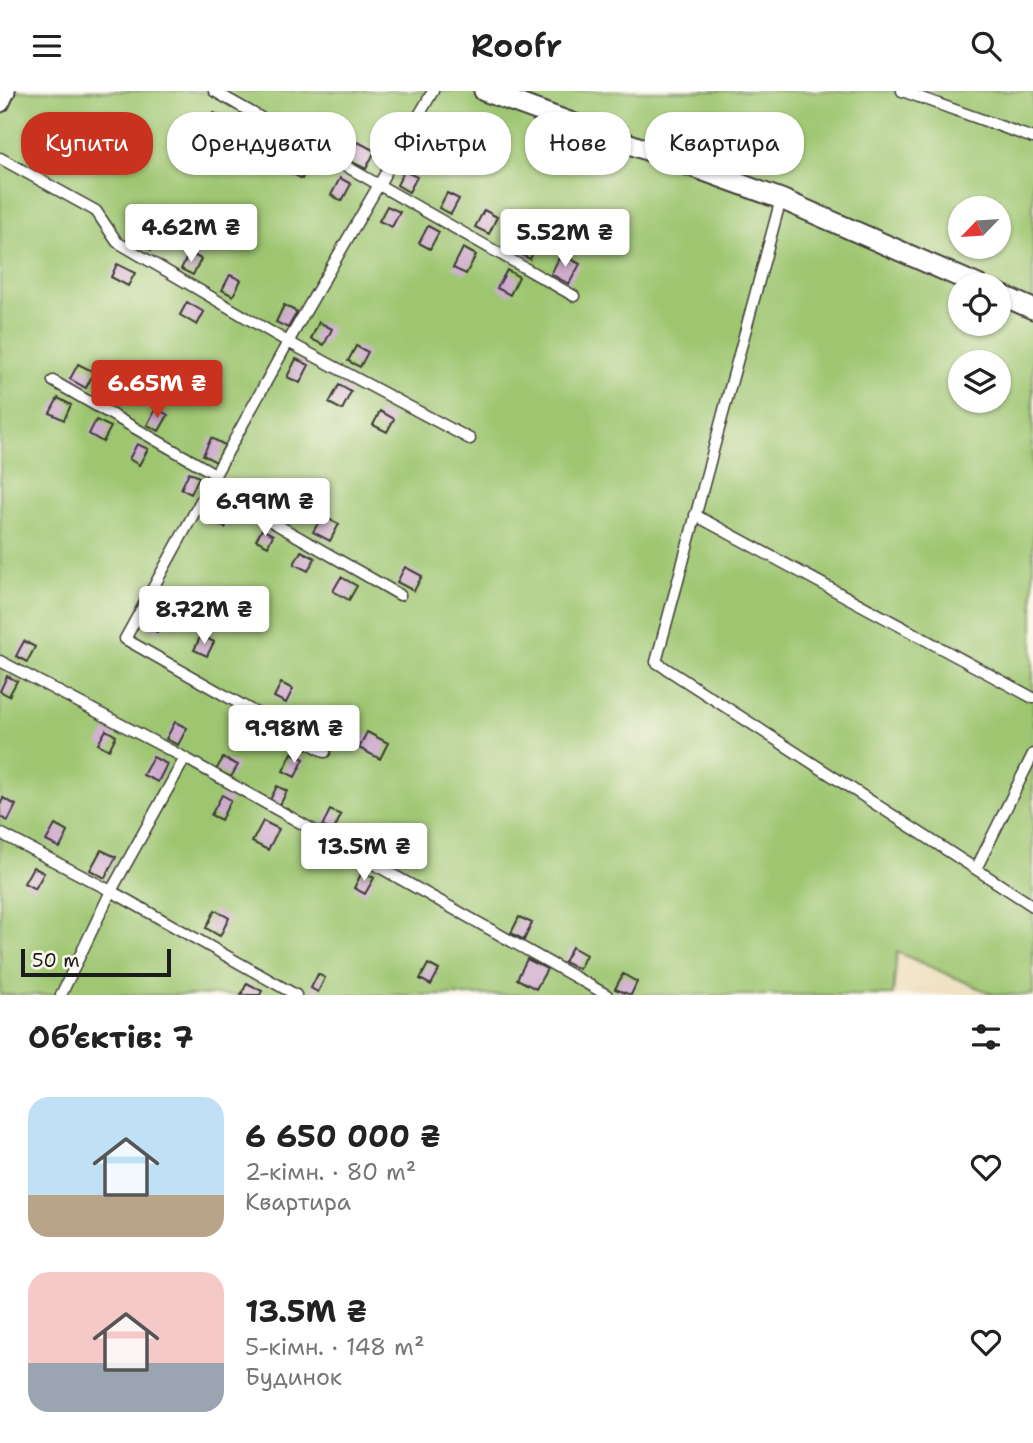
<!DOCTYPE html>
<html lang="uk">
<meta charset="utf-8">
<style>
body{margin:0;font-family:"Shantell Sans",sans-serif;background:#f2f2f2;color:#222;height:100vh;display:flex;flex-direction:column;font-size:26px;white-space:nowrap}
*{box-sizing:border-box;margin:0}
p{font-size:23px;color:#767676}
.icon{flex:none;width:38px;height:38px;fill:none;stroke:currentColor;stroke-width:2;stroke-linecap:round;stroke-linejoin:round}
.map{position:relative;height:904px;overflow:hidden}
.details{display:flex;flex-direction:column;background:#fff;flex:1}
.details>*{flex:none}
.banner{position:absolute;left:21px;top:21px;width:992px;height:63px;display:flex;gap:14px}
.needle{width:46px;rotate:245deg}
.fabs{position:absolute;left:948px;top:105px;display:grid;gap:14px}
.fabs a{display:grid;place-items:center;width:63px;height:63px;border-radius:50%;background:#fff;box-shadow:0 2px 5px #0004;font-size:35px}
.scale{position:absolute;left:21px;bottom:18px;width:150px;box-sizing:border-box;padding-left:7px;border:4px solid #1c1c1c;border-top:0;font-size:19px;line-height:24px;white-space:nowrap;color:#1c1c1c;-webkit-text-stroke:5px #fbf7ec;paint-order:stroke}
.price{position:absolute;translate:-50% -60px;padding:0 16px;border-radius:7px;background:#fff;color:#222;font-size:23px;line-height:46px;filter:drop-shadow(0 2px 4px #0008)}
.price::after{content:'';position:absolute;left:50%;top:42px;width:21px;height:16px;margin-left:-10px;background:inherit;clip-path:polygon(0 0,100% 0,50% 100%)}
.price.current{background:#c8321e;color:#fff}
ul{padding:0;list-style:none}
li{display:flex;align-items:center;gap:21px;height:175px;padding:0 28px}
li span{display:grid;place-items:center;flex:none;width:196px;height:140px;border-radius:21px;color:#555}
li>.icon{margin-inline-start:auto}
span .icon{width:84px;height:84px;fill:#fffc;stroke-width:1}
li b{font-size:30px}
h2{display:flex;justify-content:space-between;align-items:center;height:84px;padding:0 28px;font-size:30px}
.pill{padding:0 24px;border-radius:28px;background:#fff;box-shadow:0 2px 5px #0004;font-size:24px;line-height:63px}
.pill.current{background:#c8321e;color:#fff}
header{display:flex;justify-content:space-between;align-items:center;height:91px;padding:0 28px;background:#fff;font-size:32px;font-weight:600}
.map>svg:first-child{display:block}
.green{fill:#9ec671;stroke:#5d7146;stroke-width:2;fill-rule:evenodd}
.building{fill:#cfabce}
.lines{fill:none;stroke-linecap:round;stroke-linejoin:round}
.service-casing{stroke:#3c3a35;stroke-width:13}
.minor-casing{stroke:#3c3a35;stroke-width:23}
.service{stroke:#fff;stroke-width:10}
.minor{stroke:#fff;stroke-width:19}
</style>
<header><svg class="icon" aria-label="menu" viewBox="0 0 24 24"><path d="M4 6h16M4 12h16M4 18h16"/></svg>Roofr<svg class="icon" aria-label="search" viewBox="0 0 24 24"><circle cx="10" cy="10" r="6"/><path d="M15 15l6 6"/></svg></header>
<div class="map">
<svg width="1033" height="904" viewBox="0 0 1033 904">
<rect width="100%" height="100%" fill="#fbf7ec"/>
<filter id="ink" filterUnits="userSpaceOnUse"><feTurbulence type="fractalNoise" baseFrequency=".0143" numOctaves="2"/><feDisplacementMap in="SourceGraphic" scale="14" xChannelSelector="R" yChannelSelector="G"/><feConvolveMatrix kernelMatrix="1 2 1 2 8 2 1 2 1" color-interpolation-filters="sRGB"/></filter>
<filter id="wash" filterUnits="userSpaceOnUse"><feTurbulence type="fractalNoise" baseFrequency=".00686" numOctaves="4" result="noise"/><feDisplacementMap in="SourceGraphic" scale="28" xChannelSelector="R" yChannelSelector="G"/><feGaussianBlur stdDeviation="1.57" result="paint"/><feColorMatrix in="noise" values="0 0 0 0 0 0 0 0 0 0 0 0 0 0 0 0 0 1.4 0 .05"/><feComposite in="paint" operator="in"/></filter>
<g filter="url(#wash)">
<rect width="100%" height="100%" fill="#f0e1c2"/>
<path class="green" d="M6 0H1033V904H994L897 861 893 904H0V11ZM961 117H999V156H961ZM961 194H999V233H961ZM961 271H999V310H961Z"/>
<g id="blocks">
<path class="building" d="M214 22 229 30 220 47 204 39Z
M318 28 332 36 323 54 308 46Z
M257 44 274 53 265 70 248 61Z
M358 51 375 60 366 78 348 69Z
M294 62 311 70 302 88 285 79Z
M404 80 417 86 409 101 397 94Z
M340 87 351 93 342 110 331 104Z
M447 102 459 108 451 123 439 117Z
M387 115 400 121 392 136 379 130Z
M484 119 497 126 489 143 475 136Z
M428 135 439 141 430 158 419 152Z
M148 139 159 144 151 159 141 153Z
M528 146 538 152 530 168 519 163Z
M463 157 476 164 466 183 453 177Z
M189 162 201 168 193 184 181 178Z
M561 163 580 173 569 193 551 183Z
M117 173 135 182 128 195 111 186Z
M507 179 519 186 510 204 497 197Z
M230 184 241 189 233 205 222 199Z
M187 211 204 221 197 234 180 224Z
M284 214 297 221 288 237 276 231Z
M319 231 332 238 324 254 311 248Z
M356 255 368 261 360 276 348 270Z
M296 268 309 274 300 292 287 286Z
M78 273 94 281 86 297 70 288Z
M339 294 351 301 342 319 329 312Z
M58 307 71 314 64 329 50 322Z
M156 317 168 324 159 340 147 334Z
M380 320 394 328 387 341 373 334Z
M96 329 111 336 103 351 89 343Z
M211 347 225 354 216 371 203 364Z
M137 353 148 358 139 374 129 368Z
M189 381 199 386 191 403 181 398Z
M219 411 234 419 225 437 209 429Z
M322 425 339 433 330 450 313 441Z
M262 438 273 444 268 455 256 449Z
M301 460 315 467 308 480 294 473Z
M405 476 422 485 414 500 397 491Z
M341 486 357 495 349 509 333 500Z
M153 519 165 525 157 541 145 534Z
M201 544 214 551 207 565 194 559Z
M24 550 35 556 27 571 16 565Z
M7 585 17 590 9 605 0 600Z
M281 592 293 598 286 612 274 606Z
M327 617 343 625 334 643 318 634Z
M175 631 187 637 178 654 166 648Z
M106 639 116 645 109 659 98 653Z
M367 641 388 652 380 668 359 657Z
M292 662 304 668 295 686 283 680Z
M153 666 167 673 158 691 143 684Z
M223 667 238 674 231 686 216 679Z
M277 695 287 700 280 714 270 709Z
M222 704 231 709 221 729 211 724Z
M3 707 16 714 8 730 0 726V714Z
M330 719 341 724 333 741 322 735Z
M263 730 279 738 268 759 252 751Z
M55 734 68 741 60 757 46 750Z
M380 750 393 757 385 772 372 765Z
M101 759 116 766 105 787 90 779Z
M33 776 44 782 35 798 24 792Z
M362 781 374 787 365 803 354 797Z
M215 819 229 827 220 845 206 837Z
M519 826 532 832 524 849 511 842Z
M572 856 586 864 579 878 564 871Z
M527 868 547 878 536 898 517 888Z
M428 873 439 879 431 894 420 888Z
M318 883 325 887 318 901 311 897Z
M623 883 637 891 631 904 615 898Z
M247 892 262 900 260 904H241Z"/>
</g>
</g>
<g filter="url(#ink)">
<use href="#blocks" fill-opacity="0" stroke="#3c3a35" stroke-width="2"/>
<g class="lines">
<defs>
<path id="service" d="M214 0 574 205
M902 0 1033 47
M0 67 96 120 117 151 288 251 470 348
M781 108 656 571 1033 815
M53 290 215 383
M209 395 400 504
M695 424 1033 607
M0 570 185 667
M325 661 125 548 288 251 433 0
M0 742 111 800 296 904
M976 778 1033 663
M61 904 111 800 185 667 607 904"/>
<path id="minor" d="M484 0 781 108 978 194
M0 11 5 0
M999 203 1033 218"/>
</defs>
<use href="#service" class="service-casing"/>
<use href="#minor" class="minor-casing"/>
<use href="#service" class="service"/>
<use href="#minor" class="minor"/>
</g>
</g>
</svg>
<div class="fabs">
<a><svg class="needle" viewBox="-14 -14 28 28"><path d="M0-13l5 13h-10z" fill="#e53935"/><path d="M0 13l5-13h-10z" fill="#767676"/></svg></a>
<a><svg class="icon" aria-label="locate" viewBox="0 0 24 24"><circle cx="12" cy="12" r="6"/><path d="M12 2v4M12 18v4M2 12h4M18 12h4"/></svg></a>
<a><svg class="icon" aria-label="layers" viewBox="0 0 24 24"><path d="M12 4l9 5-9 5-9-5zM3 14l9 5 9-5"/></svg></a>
</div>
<div class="scale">50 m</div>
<b class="price" style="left:191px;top:173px">4.62M ₴</b>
<b class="price" style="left:565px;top:178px">5.52M ₴</b>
<b class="price current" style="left:157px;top:329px">6.65M ₴</b>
<b class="price" style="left:265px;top:447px">6.99M ₴</b>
<b class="price" style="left:204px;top:555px">8.72M ₴</b>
<b class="price" style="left:294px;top:674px">9.98M ₴</b>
<b class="price" style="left:364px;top:792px">13.5M ₴</b>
<div class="banner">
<a class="pill current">Купити</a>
<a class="pill">Орендувати</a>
<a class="pill">Фільтри</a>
<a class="pill">Нове</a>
<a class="pill">Квартира</a>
</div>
</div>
<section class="details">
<h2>Об’єктів: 7<svg class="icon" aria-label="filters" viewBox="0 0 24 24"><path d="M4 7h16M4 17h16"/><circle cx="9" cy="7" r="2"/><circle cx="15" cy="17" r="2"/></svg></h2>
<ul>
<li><span style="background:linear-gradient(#bfe0f5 70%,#b9a48a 0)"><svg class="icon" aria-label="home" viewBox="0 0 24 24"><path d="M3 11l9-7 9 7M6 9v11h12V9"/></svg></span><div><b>6 650 000 ₴</b><p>2-кімн. · 80 m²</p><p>Квартира</p></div><svg class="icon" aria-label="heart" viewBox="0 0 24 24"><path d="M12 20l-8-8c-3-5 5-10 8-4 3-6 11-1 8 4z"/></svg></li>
<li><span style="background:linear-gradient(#f6c9c9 65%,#9aa5b1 0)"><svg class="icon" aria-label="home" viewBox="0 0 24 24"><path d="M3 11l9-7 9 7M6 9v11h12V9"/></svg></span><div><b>13.5M ₴</b><p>5-кімн. · 148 m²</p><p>Будинок</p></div><svg class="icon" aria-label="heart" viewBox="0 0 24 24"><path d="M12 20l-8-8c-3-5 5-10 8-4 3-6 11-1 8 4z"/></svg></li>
</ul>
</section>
